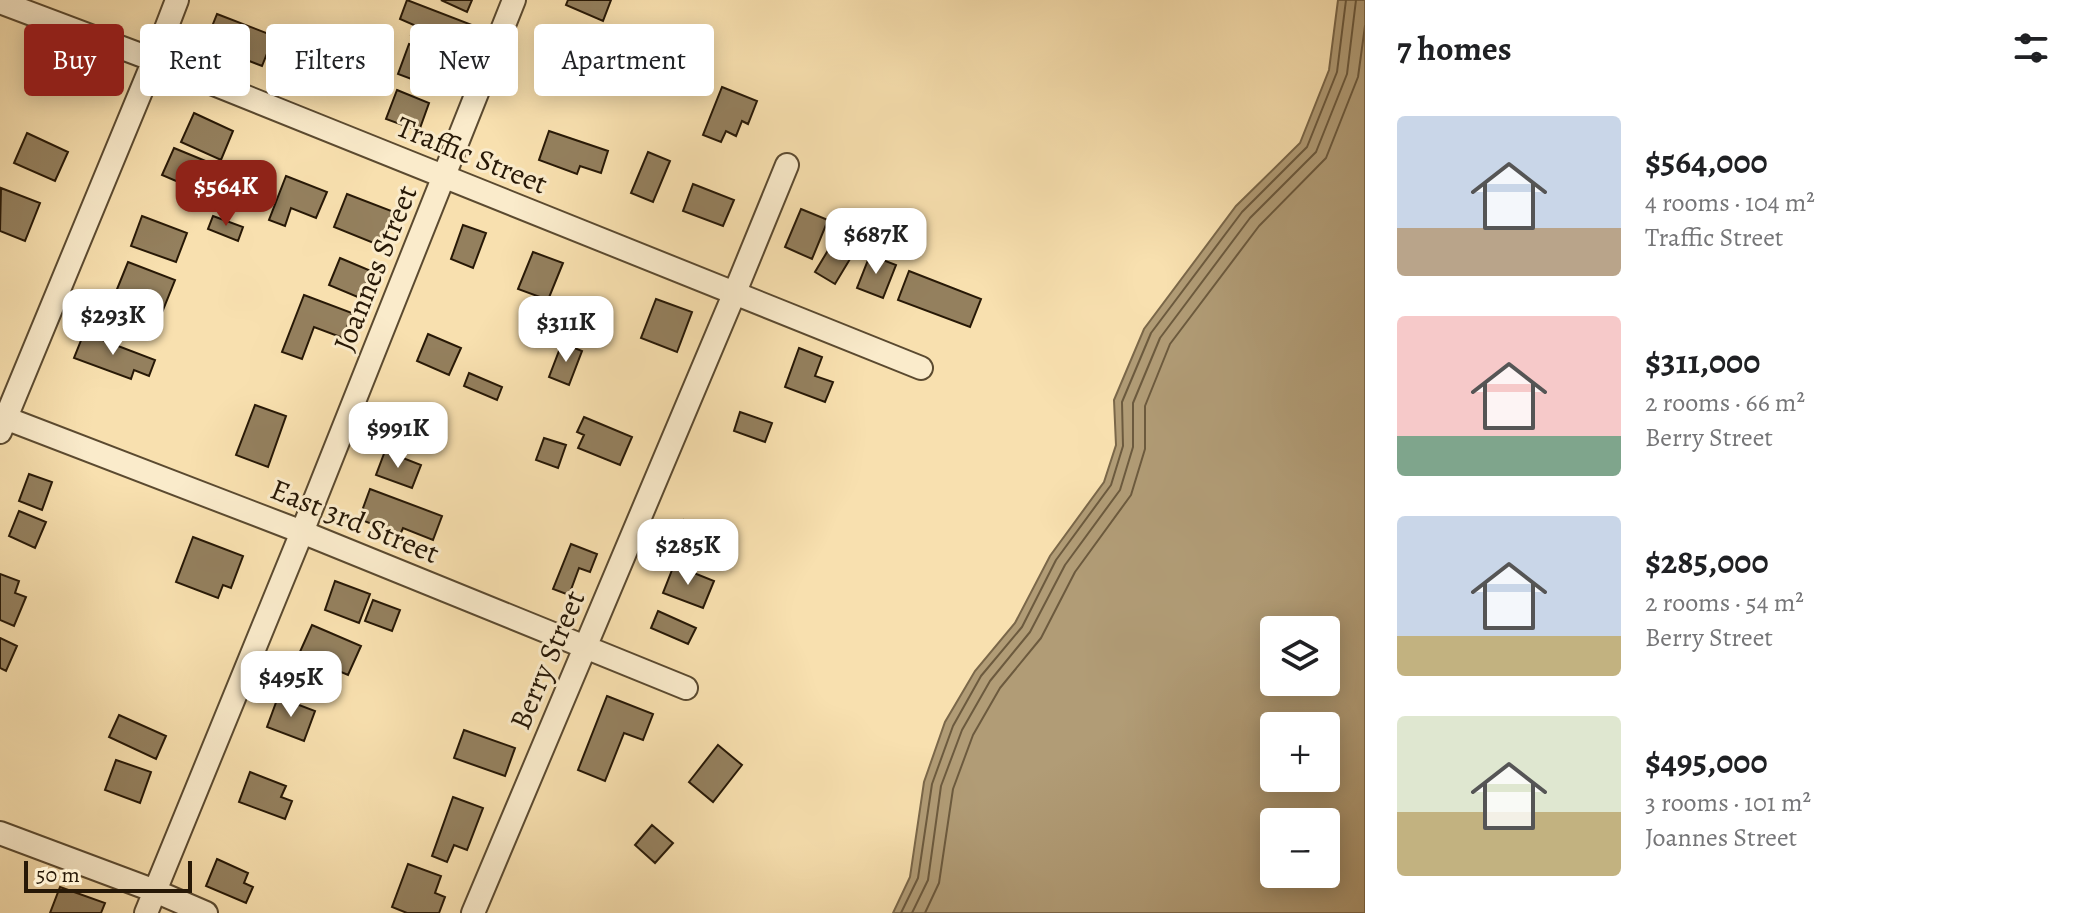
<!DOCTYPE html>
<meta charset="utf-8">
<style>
body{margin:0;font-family:Alegreya,serif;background:#f6f6f6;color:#202124;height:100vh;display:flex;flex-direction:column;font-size:30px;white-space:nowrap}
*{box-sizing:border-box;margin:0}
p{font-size:26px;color:#757577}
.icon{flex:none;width:44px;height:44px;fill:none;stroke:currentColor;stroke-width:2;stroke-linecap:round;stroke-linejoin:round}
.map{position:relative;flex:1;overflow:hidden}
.details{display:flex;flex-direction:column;background:#fff;width:720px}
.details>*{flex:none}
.top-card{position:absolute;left:24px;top:24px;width:760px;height:72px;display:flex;gap:16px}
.buttons{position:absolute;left:1260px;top:616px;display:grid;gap:16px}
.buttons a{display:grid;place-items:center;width:80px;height:80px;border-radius:8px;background:#fff;box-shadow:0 4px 20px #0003;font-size:40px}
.scale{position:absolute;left:24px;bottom:20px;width:168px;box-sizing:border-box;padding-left:8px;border:4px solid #271806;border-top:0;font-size:22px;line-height:28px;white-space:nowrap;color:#271806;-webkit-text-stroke:6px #faebcb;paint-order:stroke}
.price{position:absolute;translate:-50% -68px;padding:0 18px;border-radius:16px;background:#fff;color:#222;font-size:26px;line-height:52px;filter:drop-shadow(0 2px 4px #0008)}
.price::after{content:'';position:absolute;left:50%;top:48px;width:24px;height:18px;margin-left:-12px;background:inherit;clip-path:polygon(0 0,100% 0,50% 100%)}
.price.active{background:#8f2418;color:#fff}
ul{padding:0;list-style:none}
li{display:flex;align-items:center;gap:24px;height:200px;padding:0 32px}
li span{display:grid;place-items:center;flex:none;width:224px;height:160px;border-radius:8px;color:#555}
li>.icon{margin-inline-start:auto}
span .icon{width:96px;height:96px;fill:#fffc;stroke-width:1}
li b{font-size:34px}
h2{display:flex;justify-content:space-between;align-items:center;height:96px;padding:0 32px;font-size:34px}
.pill{padding:0 28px;border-radius:8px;background:#fff;box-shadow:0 4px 20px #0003;font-size:28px;line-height:72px}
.pill.active{background:#8f2418;color:#fff}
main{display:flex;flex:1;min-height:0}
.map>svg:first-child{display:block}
.water{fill:#b19c76;stroke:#7a6749;stroke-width:2;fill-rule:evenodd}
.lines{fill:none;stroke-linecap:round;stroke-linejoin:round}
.shore{stroke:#6c5a3e;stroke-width:2}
.building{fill:#94805e;stroke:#271806;stroke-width:2}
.street-casing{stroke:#5b4a30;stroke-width:26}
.street{stroke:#faebcb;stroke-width:22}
.labels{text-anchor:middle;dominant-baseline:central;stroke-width:6;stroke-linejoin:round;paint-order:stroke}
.street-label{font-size:30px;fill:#271806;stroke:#faebcb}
</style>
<main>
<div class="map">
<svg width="1365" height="913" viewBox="0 0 1365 913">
<rect width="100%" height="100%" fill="#f8e0af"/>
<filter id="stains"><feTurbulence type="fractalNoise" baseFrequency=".0025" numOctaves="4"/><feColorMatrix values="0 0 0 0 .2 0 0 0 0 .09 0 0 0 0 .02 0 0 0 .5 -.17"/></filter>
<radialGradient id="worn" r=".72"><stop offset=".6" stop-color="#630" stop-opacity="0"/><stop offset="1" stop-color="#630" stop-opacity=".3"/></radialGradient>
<path class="water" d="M1338 0H1365V913H893L910 877 924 782 945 722 975 671 1015 623 1050 556 1104 482 1116 445 1114 400 1144 329 1236 206 1300 143 1329 70ZM1274 630H1326V682H1274ZM1274 726H1326V778H1274ZM1274 822H1326V874H1274Z"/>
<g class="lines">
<path class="shore" d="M901 913 918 878 932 784 953 726 981 676 1022 627 1056 560 1111 485 1123 446 1122 402 1151 333 1242 212 1307 147 1337 72 1346 0
M912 913 928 880 941 786 962 730 990 681 1030 632 1065 565 1120 490 1133 447V403L1160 338 1250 218 1316 152 1347 74 1356 0
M925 913 939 883 953 789 973 735 1000 688 1041 638 1075 572 1131 495 1145 449V406L1170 344 1259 226 1326 158 1358 77 1365 26"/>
</g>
<path class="building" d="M407 0 472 25 461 54 411 35 414 25 400 19Z
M441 0H472L467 12Z
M568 0H611L603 21 566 5Z
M217 14 274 36 262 66 205 44Z
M409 44 449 59 438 89 398 74Z
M722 87 757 101 748 124 742 121 736 136 726 131 721 142 703 135Z
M397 90 429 103 419 131 386 119Z
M194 113 233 131 221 160 181 142Z
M549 131 608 151 601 173 580 166 577 174 539 160Z
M27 133 68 152 55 181 14 163Z
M174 148 230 171 218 199 162 175Z
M648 152 670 161 653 202 631 193Z
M286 176 327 192 316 218 291 208 285 226 269 220Z
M693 184 734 200 723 226 683 211Z
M1 188 40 203 25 241 0 231Z
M347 194 394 212 381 246 334 227Z
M801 209 828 220 812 259 785 247Z
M142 216 187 233 176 262 131 246Z
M213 216 243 227 238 241 208 229Z
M845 222 865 234 835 284 815 272Z
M463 225 486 233 473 268 451 259Z
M533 252 563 263 548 300 518 289Z
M870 255 896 265 883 298 857 288Z
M340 258 371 271 360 298 329 285Z
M128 262 175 280 161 315 151 311 146 324 127 317 129 311 111 304Z
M909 271 981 299 970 327 898 300Z
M304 295 352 313 343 338 314 327 302 359 282 352Z
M656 299 692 312 677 352 641 338Z
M84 333 155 360 149 376 134 370 131 379 74 358Z
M428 334 461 348 449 375 417 361Z
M562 343 582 351 569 385 549 377Z
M799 348 822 357 815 376 833 382 825 402 785 387Z
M469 373 502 387 497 400 464 386Z
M255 405 286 416 268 467 236 455Z
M740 412 772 423 765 442 734 431Z
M584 417 632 437 620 465 578 448 584 435 577 432Z
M544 438 566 445 558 468 536 460Z
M385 451 421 465 412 488 376 475Z
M29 474 52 482 42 510 19 501Z
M370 489 442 516 433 540 403 528 400 535 359 519Z
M19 511 46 522 35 548 9 536Z
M684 520 715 531 702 567 671 556Z
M193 537 243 556 231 588 223 585 218 598 176 582Z
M571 544 597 554 590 572 579 568 569 595 553 589Z
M674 565 714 581 703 608 663 593Z
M0 574 19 581 15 593 26 597 14 626 0 620Z
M335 581 370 594 359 623 325 610Z
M373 600 400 610 392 631 365 621Z
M658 611 696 628 688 644 651 628Z
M312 625 361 646 348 675 299 654Z
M0 638 17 646 6 671 0 668Z
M607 696 653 714 643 740 624 733 605 781 578 770Z
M278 697 315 711 304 741 267 727Z
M119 715 166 736 156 759 109 737Z
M464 730 515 748 505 776 454 758Z
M718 745 742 765 713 802 689 782Z
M116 760 151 772 140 803 105 790Z
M250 772 286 786 281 797 292 801 285 819 239 802Z
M453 797 483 808 467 850 454 845 447 862 432 856Z
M652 825 673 843 655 863 635 845Z
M217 859 248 873 244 883 253 887 246 903 206 886Z
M408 864 441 876 435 893 445 897 439 913H407L392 907Z
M60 887 105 903 101 913H50Z"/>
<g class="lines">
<defs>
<path id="street" d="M0 2 154 60 921 368
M0 416 302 532 686 688
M0 432 154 60 177 0
M0 833 155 891 206 913
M146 913 302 532 514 0
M473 913 735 292 787 165"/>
</defs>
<use href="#street" class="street-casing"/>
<use href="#street" class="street"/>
</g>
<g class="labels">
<g class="street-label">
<text transform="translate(472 155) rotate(22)">Traffic Street</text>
<text transform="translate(375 268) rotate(-68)">Joannes Street</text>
<text transform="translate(355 521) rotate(22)">East 3rd Street</text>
<text transform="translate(547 660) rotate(-67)">Berry Street</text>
</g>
</g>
<rect width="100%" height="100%" filter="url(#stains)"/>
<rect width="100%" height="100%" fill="url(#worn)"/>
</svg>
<div class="buttons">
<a><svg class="icon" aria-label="layers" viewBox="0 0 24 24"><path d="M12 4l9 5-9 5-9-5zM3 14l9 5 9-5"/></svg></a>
<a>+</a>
<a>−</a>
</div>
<div class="scale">50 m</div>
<b class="price active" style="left:226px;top:228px">$564K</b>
<b class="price" style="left:876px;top:276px">$687K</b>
<b class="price" style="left:113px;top:357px">$293K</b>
<b class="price" style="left:566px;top:364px">$311K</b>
<b class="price" style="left:398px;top:470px">$991K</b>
<b class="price" style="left:688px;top:587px">$285K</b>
<b class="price" style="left:291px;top:719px">$495K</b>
<div class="top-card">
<a class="pill active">Buy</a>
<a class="pill">Rent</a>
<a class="pill">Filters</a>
<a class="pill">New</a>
<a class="pill">Apartment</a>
</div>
</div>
<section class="details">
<h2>7 homes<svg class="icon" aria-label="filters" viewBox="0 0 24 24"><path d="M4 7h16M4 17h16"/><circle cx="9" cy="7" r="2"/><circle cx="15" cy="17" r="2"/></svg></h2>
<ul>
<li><span style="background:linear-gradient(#c9d6e8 70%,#b9a48a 0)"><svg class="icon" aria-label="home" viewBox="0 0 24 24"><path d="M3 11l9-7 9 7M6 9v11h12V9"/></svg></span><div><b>$564,000</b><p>4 rooms · 104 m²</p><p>Traffic Street</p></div></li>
<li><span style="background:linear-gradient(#f6c9c9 75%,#7fa58c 0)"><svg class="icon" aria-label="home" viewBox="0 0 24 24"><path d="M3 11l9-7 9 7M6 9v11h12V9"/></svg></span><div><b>$311,000</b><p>2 rooms · 66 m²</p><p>Berry Street</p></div></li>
<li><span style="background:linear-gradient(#c9d6e8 75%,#c2b280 0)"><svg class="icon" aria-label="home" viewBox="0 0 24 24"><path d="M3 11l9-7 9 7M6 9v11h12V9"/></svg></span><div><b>$285,000</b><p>2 rooms · 54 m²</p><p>Berry Street</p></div></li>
<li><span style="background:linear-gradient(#dfe7d0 60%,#c2b280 0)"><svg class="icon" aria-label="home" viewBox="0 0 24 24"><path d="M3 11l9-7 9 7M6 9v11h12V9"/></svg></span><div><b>$495,000</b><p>3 rooms · 101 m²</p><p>Joannes Street</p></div></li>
</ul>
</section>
</main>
